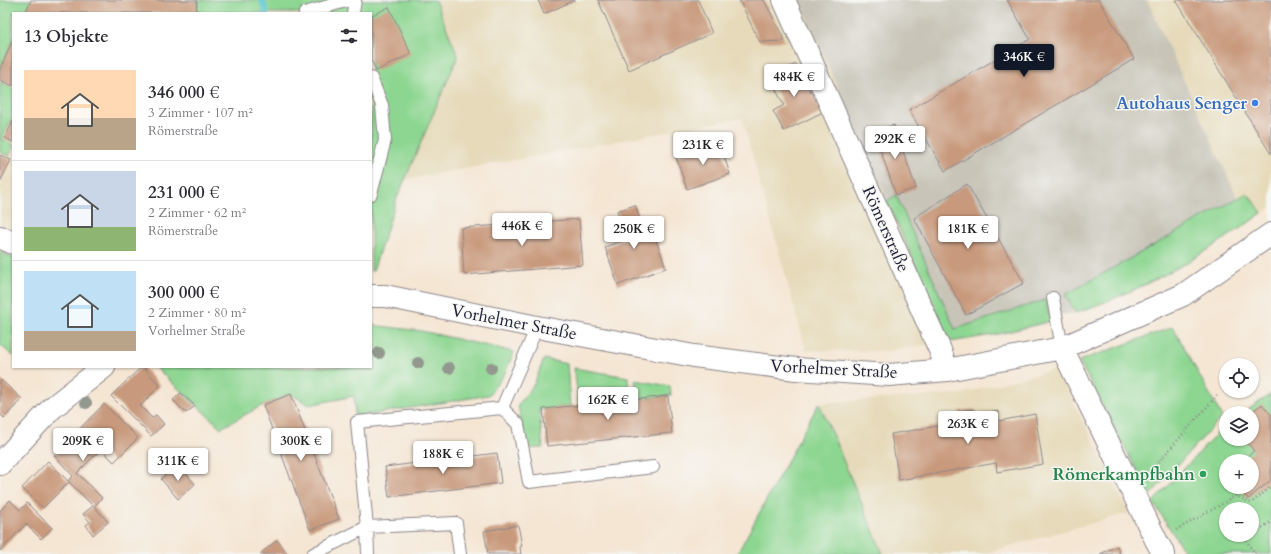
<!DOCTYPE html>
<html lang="de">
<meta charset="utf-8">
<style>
body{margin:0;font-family:Cardo,serif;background:#f2f2f3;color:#2b2b33;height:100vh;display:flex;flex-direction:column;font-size:15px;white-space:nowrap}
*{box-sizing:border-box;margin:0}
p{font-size:13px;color:#7c7c81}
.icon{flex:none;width:22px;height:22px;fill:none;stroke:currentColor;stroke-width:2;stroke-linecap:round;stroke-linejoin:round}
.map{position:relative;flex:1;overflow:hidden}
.side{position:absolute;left:12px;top:12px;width:360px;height:356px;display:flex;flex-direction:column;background:#fff;border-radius:0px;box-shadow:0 1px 3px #0004}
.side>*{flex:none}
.controls{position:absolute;left:1219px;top:358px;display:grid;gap:8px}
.controls a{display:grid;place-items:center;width:40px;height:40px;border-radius:50%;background:#fff;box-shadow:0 1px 3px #0004;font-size:20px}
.price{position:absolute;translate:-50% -34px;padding:0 9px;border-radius:4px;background:#fff;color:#222;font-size:13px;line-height:26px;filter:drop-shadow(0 1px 2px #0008)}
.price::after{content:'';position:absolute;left:50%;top:24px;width:12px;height:9px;margin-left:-6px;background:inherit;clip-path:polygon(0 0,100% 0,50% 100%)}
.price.current{background:#111827;color:#fff}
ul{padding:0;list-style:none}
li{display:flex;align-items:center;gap:12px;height:100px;padding:0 12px}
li+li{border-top:1px solid #e1e1e2}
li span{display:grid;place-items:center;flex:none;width:112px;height:80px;border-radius:0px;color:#555}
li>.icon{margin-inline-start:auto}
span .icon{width:48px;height:48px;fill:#fffc;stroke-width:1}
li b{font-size:17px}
h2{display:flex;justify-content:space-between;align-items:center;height:48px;padding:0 12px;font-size:17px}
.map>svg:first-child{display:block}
.built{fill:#e6daba}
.industrial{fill:#c8c4b8}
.green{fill:#8dd691;stroke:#587c66;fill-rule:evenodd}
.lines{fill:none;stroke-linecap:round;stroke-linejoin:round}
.stream{stroke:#59c6ce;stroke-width:7}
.building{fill:#c8997b}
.service-casing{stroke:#8c8488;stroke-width:14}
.minor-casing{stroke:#8c8488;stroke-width:24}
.tertiary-casing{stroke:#8c8488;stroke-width:24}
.path{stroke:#8c8488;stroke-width:2.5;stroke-dasharray:1 3;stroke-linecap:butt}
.service{stroke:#fff;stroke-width:12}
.minor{stroke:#fff;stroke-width:22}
.tertiary{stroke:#fff;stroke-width:22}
.tree{fill:#93988e}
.shop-dot{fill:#3f7fe0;stroke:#f6f6f2;stroke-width:1.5}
.leisure-dot{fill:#2e9e5b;stroke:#f6f6f2;stroke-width:1.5}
.labels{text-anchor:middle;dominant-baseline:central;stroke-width:3;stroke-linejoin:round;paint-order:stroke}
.shop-label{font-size:17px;font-weight:bold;fill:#366cbe;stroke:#f6f6f2;text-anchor:end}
.street-label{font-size:17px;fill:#22223b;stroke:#f6f6f2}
.leisure-label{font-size:17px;font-weight:bold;fill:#27864d;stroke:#f6f6f2;text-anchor:end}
</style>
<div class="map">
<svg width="1271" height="554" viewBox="0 0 1271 554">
<rect width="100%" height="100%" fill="#f6f6f2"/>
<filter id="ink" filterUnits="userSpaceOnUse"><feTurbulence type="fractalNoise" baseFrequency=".025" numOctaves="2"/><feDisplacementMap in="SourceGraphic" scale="8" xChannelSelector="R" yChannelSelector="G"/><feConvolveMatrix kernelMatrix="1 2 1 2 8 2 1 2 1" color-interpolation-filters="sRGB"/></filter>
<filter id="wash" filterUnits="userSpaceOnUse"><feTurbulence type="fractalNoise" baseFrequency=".012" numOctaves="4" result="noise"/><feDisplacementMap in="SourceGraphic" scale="16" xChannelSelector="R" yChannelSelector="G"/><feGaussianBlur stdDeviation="0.9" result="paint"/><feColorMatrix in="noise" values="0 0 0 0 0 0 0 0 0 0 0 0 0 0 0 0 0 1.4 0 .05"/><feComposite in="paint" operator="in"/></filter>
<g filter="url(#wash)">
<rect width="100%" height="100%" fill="#f5e6d4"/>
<path class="built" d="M0 0H1271V207L1249 223 1208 250 1165 274 1122 295 1076 313 1051 316V321L999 334 886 351 806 350 742 118 371 186V13H13V253L5 254 0 260Z
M1057 369 1129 513 981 554H883L819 403 960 394Z"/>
<path class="industrial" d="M799 0H1147L1249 223 1208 250 1165 274 1122 295 1076 313 1051 316V321L1026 328 999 334 950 342Z"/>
<path class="green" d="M0 0H31L25 13H13V40L0 69Z
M198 0H435L458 56 397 198 373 271H371V13H197Z
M0 82 13 88V116L2 139 13 144V148L9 156 0 152Z
M1247 193 1254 201 1262 213C1219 244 1172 274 1122 295 1107 302 1091 307 1076 313L1065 295Z
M896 195 955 329 1045 300 1051 321 999 334 950 342 887 201Z
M0 252 13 258V356L0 345Z
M371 325 422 331 514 352 505 373 489 395 355 417 354 396 309 405 291 394 263 405 221 428 155 367H371Z
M1173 327 1222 417 1150 495 1079 361Z
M544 359 567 364 570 406 539 410 543 448 526 449 518 405 534 384Z
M574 368 628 377 629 400 579 405Z
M635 380 670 386 671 395 639 399Z
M1271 394V554H1186L1153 502 1226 424V439H1252V413H1243ZM1226 461H1252V487H1226ZM1226 509H1252V535H1226Z
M819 403 883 554H737Z"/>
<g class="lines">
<path class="stream" d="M262 0 266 13"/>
</g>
<g id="blocks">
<path class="building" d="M31 0H197L196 13H25Z
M538 0H575L544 14Z
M598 0H698L712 33 629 70Z
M739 0H764L785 41 760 42Z
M1007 0H1099L1134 59 945 171 909 110 1030 39Z
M1176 0H1271V154L1208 52Z
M389 7 411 54 376 71 371 60V16Z
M13 40V86L0 80V69Z
M796 64 810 91H812L823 112 784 131 773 111 784 105 769 77Z
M13 121V142L5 138Z
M894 125 916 188 896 195 874 132Z
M719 142 730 174 687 189 676 157Z
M0 155 11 160 0 182Z
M967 184 1024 283 966 315 914 218Z
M635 205 645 233 653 231 666 268 618 285 605 247 627 239 617 211Z
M579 219 583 265 464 275 461 228Z
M143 367 160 386 140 406 152 418 156 415 164 424 151 436 111 396 137 371Z
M1 380 22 399 4 418 0 414V381Z
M181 393 195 406 186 413 173 400Z
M291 394 339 519 310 530 263 405Z
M668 396 672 433 547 446 543 409Z
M104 404 138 438 114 462 101 449 77 473 102 498 94 506 108 522 93 535 86 525 90 522 83 514 93 506 69 482 43 508 22 488 48 461 68 481 73 476 54 455Z
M1262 404 1271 415V480L1248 499 1239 487H1252V461H1242L1254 451 1247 442 1248 441 1246 439H1252V413H1250Z
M974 409 976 415 998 411 999 421 1035 414 1043 464 997 472 996 463 899 480 891 434 961 422 959 411Z
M497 453 501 483 389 497 385 467Z
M178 464 195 484 178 499 161 479Z
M10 500 20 510 27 503 52 528 41 539 26 524 0 551V511Z
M518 525 522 546 520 547 521 554H488L484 531Z
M277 540 288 554H260Z
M1117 546 1120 554H1100Z"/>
</g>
</g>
<g filter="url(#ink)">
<use href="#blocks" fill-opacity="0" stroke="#8c8488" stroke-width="1"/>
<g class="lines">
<defs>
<path id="service" d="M305 13 349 0
M353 13 355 0
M371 78 382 105 385 140 371 194
M1053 298 1062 348
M502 408 518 424 529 482 653 467
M313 554 367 527 368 554
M460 554 456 523 367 527 357 422 502 408 537 327"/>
<path id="minor" d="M784 0 940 350 947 370
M0 237 13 243
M1062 348 1157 542 1164 554"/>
<path id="tertiary" d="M371 296H385L537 327 694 356 796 369 889 375 947 370 1062 348 1183 295 1271 234
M0 464 52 408 104 367"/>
</defs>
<use href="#service" class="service-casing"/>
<use href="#minor" class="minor-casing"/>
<use href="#tertiary" class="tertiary-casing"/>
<path class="path" d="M1148 474 1219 393
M1176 530 1236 496 1251 503 1271 487
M1252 534 1271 522
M1250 535 1245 538 1255 554"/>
<use href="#service" class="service"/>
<use href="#minor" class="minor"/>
<use href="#tertiary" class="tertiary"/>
</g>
<g class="tree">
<circle cx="379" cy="353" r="6"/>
<circle cx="418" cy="363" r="6"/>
<circle cx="449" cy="368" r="6"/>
<circle cx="491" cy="368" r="6"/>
<circle cx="86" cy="403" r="6"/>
</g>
</g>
<circle class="shop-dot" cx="1255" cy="103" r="4"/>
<circle class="leisure-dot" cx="1203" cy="474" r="4"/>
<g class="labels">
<g class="shop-label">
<text x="1247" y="103">Autohaus Senger</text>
</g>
<g class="street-label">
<text transform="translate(886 229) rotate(66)">Römerstraße</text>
<text transform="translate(514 322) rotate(11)">Vorhelmer Straße</text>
<text transform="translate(834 369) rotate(3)">Vorhelmer Straße</text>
</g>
<g class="leisure-label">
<text x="1195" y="474">Römerkampfbahn</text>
</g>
</g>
</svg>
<div class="controls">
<a><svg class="icon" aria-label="locate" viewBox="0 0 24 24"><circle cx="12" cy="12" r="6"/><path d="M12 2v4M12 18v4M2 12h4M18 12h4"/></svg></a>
<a><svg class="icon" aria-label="layers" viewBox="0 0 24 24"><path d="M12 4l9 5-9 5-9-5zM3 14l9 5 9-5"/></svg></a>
<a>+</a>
<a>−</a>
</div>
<b class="price current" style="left:1024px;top:78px">346K €</b>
<b class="price" style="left:794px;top:98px">484K €</b>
<b class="price" style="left:895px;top:160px">292K €</b>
<b class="price" style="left:703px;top:166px">231K €</b>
<b class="price" style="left:522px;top:247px">446K €</b>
<b class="price" style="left:634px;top:250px">250K €</b>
<b class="price" style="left:968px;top:250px">181K €</b>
<b class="price" style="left:608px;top:421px">162K €</b>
<b class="price" style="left:968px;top:445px">263K €</b>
<b class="price" style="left:83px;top:462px">209K €</b>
<b class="price" style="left:301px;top:462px">300K €</b>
<b class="price" style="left:443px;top:475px">188K €</b>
<b class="price" style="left:178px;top:482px">311K €</b>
<section class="side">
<h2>13 Objekte<svg class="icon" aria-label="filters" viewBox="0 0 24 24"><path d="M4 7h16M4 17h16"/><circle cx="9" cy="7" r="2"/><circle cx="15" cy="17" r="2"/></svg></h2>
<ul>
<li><span style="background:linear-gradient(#ffd9b3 60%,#b9a48a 0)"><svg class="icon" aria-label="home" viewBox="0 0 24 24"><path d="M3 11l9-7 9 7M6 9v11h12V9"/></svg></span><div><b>346 000 €</b><p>3 Zimmer · 107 m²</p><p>Römerstraße</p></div></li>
<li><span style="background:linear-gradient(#c9d6e8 70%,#8fb573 0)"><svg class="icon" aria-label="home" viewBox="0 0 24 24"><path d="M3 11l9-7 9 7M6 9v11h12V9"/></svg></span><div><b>231 000 €</b><p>2 Zimmer · 62 m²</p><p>Römerstraße</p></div></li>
<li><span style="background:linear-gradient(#bfe0f5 75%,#b9a48a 0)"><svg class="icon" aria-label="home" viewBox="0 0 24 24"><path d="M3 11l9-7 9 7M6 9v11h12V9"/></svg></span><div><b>300 000 €</b><p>2 Zimmer · 80 m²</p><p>Vorhelmer Straße</p></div></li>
</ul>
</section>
</div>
